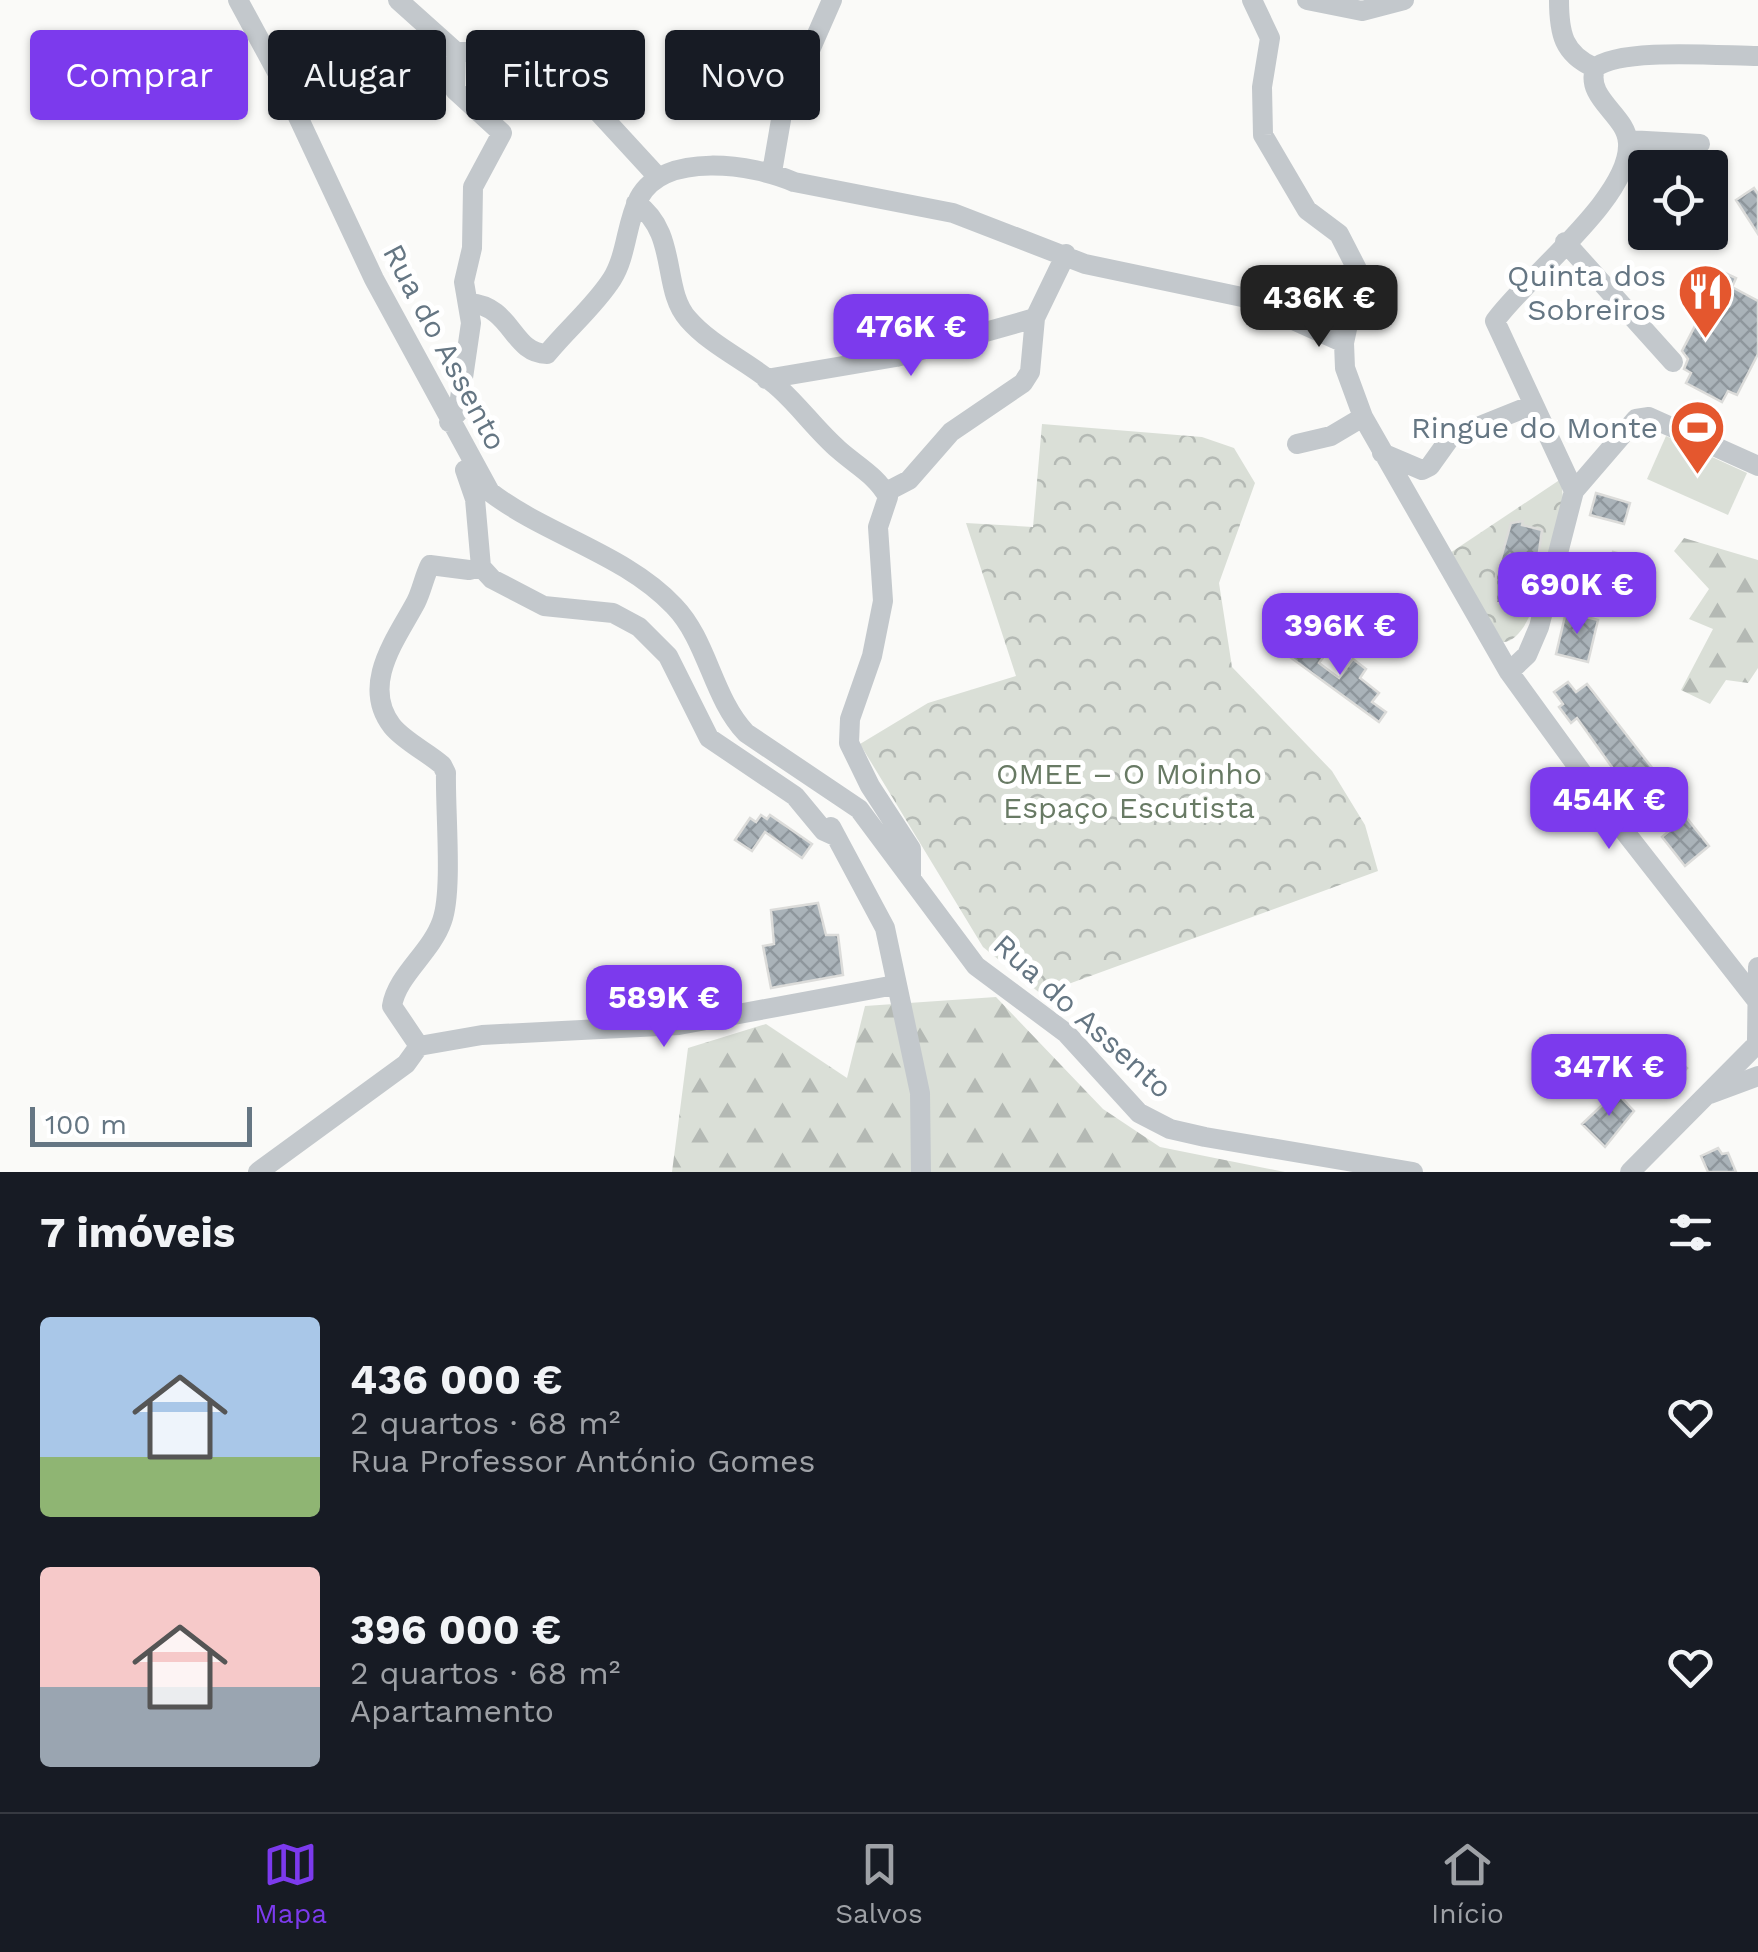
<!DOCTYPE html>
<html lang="pt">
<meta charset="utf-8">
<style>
body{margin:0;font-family:"Work Sans",sans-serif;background:#242831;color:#f1f3f6;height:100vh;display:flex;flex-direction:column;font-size:38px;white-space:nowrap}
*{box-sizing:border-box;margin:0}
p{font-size:32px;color:#9ea1a6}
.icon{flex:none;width:55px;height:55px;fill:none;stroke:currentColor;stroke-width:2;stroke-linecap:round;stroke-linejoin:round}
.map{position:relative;height:1172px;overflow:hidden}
.drawer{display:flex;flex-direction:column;background:#171b24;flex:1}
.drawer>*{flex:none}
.guide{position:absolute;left:30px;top:30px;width:1000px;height:90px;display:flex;gap:20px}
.tools{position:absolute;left:1628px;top:150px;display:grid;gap:20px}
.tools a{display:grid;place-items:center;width:100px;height:100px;border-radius:10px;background:#171b24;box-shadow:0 2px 8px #0004;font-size:50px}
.scale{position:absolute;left:30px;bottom:25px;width:222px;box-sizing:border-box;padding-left:10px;border:5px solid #657683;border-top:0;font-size:28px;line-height:35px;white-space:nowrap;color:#657683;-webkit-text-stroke:8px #fff;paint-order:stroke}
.price{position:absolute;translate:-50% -85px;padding:0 22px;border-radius:20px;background:#7c3aed;color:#fff;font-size:32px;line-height:65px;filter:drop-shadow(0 2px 5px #0008)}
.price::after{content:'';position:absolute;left:50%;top:60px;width:30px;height:22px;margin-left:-15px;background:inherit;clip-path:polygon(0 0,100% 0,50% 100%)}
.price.selected{background:#222;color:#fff}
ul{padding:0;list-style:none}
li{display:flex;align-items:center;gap:30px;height:250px;padding:0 40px}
li span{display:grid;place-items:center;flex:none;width:280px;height:200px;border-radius:10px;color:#555}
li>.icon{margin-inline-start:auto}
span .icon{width:120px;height:120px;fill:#fffc;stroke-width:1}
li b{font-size:42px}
h2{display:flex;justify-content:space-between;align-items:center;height:120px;padding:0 40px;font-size:42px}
.tag{padding:0 35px;border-radius:10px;background:#171b24;box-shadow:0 2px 8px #0004;font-size:35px;line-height:90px}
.tag.selected{background:#7c3aed;color:#fff}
.dock{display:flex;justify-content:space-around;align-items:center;height:140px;border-top:2px solid #363941;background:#171b24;font-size:28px;color:#9ea1a6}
.dock a{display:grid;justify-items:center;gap:5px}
.dock .selected{color:#7c3aed}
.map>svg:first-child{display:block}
.forest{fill:url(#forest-firs)}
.park{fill:url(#park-crowns)}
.garden{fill:#dadfd7}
.building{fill:url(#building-cross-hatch);stroke:#dcdcda;stroke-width:2.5}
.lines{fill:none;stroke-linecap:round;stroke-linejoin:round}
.minor{stroke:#c3c8cc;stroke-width:20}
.labels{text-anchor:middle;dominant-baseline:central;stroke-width:10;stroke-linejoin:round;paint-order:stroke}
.poi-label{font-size:30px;fill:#657683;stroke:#fff;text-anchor:end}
.street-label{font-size:30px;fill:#657683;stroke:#fff}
.park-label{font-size:30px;fill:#687a64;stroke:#fff}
</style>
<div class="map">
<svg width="1758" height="1172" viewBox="0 0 1758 1172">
<defs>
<pattern id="forest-firs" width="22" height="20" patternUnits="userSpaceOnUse" patternTransform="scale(2.5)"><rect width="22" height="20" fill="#dadfd7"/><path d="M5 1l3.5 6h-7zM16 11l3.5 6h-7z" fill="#b4b9b4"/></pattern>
<pattern id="park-crowns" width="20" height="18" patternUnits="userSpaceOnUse" patternTransform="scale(2.5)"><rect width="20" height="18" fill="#dadfd7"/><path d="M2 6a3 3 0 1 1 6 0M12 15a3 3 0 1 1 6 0" fill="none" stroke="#b4b9b4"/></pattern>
<pattern id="building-cross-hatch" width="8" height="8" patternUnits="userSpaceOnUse" patternTransform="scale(2.5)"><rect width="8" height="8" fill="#aab3b9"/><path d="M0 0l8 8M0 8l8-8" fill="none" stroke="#8e969c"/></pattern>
</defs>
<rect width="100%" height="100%" fill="#fafaf8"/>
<path class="forest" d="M1684 538 1758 560V668L1748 683 1726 680 1710 704 1681 690 1713 629 1689 619 1709 589 1674 551Z
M996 997 1103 1109 1160 1147 1285 1172H672L688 1048 766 1024 847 1078 865 1006Z"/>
<path class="park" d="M1042 424 1202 437 1234 448 1255 483 1219 583 1232 667 1332 771 1365 825 1378 871 1041 994 983 947 860 744 928 703 1016 676 966 523 1033 527Z
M1561 479 1563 498C1555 528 1537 642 1503 642L1450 553Z"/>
<path class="garden" d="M1666 436 1747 473 1728 515 1647 479Z"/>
<path class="building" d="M409 40 438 64 417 100 406 91 390 112 365 89 389 53 395 58Z
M1754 188 1758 194V234L1736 200Z
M1723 272 1736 278 1732 287 1758 301V354L1737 395 1728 391 1722 402 1686 383 1691 373 1684 369 1688 359 1682 351Z
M1596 493 1630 503 1624 524 1590 515Z
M1523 521 1522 525 1542 530 1537 567 1533 566 1528 585 1509 580 1510 604 1496 603V576L1511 523Z
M1613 552 1647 561 1638 599 1604 590Z
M1566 612 1598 620 1588 662 1556 654Z
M1305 636 1327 652 1319 663 1339 678 1353 659 1366 669 1360 678 1379 693 1372 702 1386 712 1379 722 1290 657Z
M1568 682 1576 692 1587 684 1674 796 1648 818 1577 718 1571 723 1559 707 1563 704 1554 692Z
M761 815 767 819 770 815 812 844 802 858 765 832 752 851 735 840 750 818 756 822Z
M1686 817 1709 846 1685 866 1662 837Z
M818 903 826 935H838L843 975 771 988 763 946 774 944 771 910Z
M1666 1049 1687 1068 1663 1095 1641 1077Z
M1616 1092 1634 1111 1605 1147 1582 1124Z
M1718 1148 1722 1154 1728 1153 1736 1172H1708L1701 1156Z"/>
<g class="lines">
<path class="minor" d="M238 0 277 72 374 279 490 492C546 535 625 554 674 606 708 641 712 697 746 733L859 809 976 966 1066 1033 1139 1113 1170 1129 1205 1137 1413 1172
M398 0 456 52 455 90 502 133 473 187 472 248 464 282 471 323 458 412 449 422
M1252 0 1270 38 1262 87 1263 135 1307 210 1339 234 1359 273 1344 343 1345 368 1363 417 1509 672 1625 832 1758 1002
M1307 0 1362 11 1404 0
M1559 0C1559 33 1563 54 1595 68
M456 52H543L657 176
M1595 68C1619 47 1724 56 1758 56
M1628 140 1700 144
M772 172 782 114 832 0
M636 203C679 233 661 289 688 319 713 348 752 363 780 389 801 408 817 431 839 450 857 466 877 476 888 497L878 527 883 601 872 656 850 719 849 743 870 786 911 849V879
M1565 242 1673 362
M469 303C513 306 511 353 547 354 568 328 594 307 612 279 627 255 626 223 639 198 664 151 753 164 794 182L953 213 1085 264 1242 297 1344 343
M766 379 896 357 1035 318
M1297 444 1331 436 1363 417
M1382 453 1422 470 1430 466 1450 438 1532 405
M465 470 475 499 481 567 492 579 544 606 613 613 639 627 668 656 709 738 795 796 824 831 835 836
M1574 491 1636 419 1649 417 1758 466
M886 492 909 480 951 432 1023 383 1030 372 1035 318 1066 254
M1509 672 1527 655 1539 627 1574 491 1495 321C1526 277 1631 198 1628 143 1627 115 1585 99 1595 68
M831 827 885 928 920 1093 921 1172
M1757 1041 1758 967
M419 1046 392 1006C397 975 431 953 442 921 453 891 445 810 446 773L442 765C427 752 404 741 392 726 360 684 397 638 416 602 422 590 424 577 430 565L469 570 481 567
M419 1046 482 1035 679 1025 895 985
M1710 1094 1758 1076
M258 1172 406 1064 419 1046
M1630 1172 1753 1048"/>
</g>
<defs>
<symbol id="restaurant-pin" viewBox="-11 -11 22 30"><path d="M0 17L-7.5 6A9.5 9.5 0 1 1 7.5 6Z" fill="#e4572e" stroke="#fff"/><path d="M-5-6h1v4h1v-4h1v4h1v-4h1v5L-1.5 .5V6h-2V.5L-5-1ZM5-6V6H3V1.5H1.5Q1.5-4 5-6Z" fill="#fff"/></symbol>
<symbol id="stadium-pin" viewBox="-11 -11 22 30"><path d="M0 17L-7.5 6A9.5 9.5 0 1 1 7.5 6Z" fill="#e4572e" stroke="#fff"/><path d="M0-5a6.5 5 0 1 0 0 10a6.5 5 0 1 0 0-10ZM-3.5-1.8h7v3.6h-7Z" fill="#fff"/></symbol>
</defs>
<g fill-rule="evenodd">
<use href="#restaurant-pin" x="1674" y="260" width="63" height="86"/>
<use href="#stadium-pin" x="1666" y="396" width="63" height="86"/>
</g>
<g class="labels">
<g class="poi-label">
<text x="1666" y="275">Quinta dos<tspan x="1666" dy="34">Sobreiros</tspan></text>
<text x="1658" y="427">Ringue do Monte</text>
</g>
<g class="street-label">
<text transform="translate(445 347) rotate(62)">Rua do Assento</text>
<text transform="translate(1083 1016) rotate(42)">Rua do Assento</text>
</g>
<g class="park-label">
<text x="1129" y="773">OMEE – O Moinho<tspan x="1129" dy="34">Espaço Escutista</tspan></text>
</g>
</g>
</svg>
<div class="tools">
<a><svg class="icon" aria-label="locate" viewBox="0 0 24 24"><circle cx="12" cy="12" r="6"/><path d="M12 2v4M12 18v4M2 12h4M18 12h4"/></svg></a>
</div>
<div class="scale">100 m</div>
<b class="price selected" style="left:1319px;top:350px">436K €</b>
<b class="price" style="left:911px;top:379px">476K €</b>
<b class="price" style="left:1577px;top:637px">690K €</b>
<b class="price" style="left:1340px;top:678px">396K €</b>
<b class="price" style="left:1609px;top:852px">454K €</b>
<b class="price" style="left:664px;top:1050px">589K €</b>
<b class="price" style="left:1609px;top:1119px">347K €</b>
<div class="guide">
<a class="tag selected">Comprar</a>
<a class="tag">Alugar</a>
<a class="tag">Filtros</a>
<a class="tag">Novo</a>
</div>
</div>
<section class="drawer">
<h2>7 imóveis<svg class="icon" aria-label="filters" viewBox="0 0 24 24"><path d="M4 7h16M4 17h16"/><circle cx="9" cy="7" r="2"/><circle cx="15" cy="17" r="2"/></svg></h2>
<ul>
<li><span style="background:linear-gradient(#a9c7e8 70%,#8fb573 0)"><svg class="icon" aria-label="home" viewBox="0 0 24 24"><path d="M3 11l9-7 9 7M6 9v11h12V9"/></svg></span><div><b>436 000 €</b><p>2 quartos · 68 m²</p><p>Rua Professor António Gomes</p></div><svg class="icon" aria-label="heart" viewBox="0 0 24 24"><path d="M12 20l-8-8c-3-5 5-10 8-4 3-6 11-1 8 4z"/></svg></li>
<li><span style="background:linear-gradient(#f6c9c9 60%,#9aa5b1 0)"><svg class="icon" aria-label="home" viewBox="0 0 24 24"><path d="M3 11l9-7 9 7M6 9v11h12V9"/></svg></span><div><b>396 000 €</b><p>2 quartos · 68 m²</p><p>Apartamento</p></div><svg class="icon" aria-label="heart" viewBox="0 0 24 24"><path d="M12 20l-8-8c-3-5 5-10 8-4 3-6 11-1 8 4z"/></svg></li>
</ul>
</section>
<nav class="dock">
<a class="selected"><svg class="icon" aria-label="map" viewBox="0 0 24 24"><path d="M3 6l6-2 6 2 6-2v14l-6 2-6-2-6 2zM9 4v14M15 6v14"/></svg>Mapa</a>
<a><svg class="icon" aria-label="saved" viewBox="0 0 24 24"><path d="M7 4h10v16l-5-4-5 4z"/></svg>Salvos</a>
<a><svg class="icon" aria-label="home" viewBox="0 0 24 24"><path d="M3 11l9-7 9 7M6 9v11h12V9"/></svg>Início</a>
</nav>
